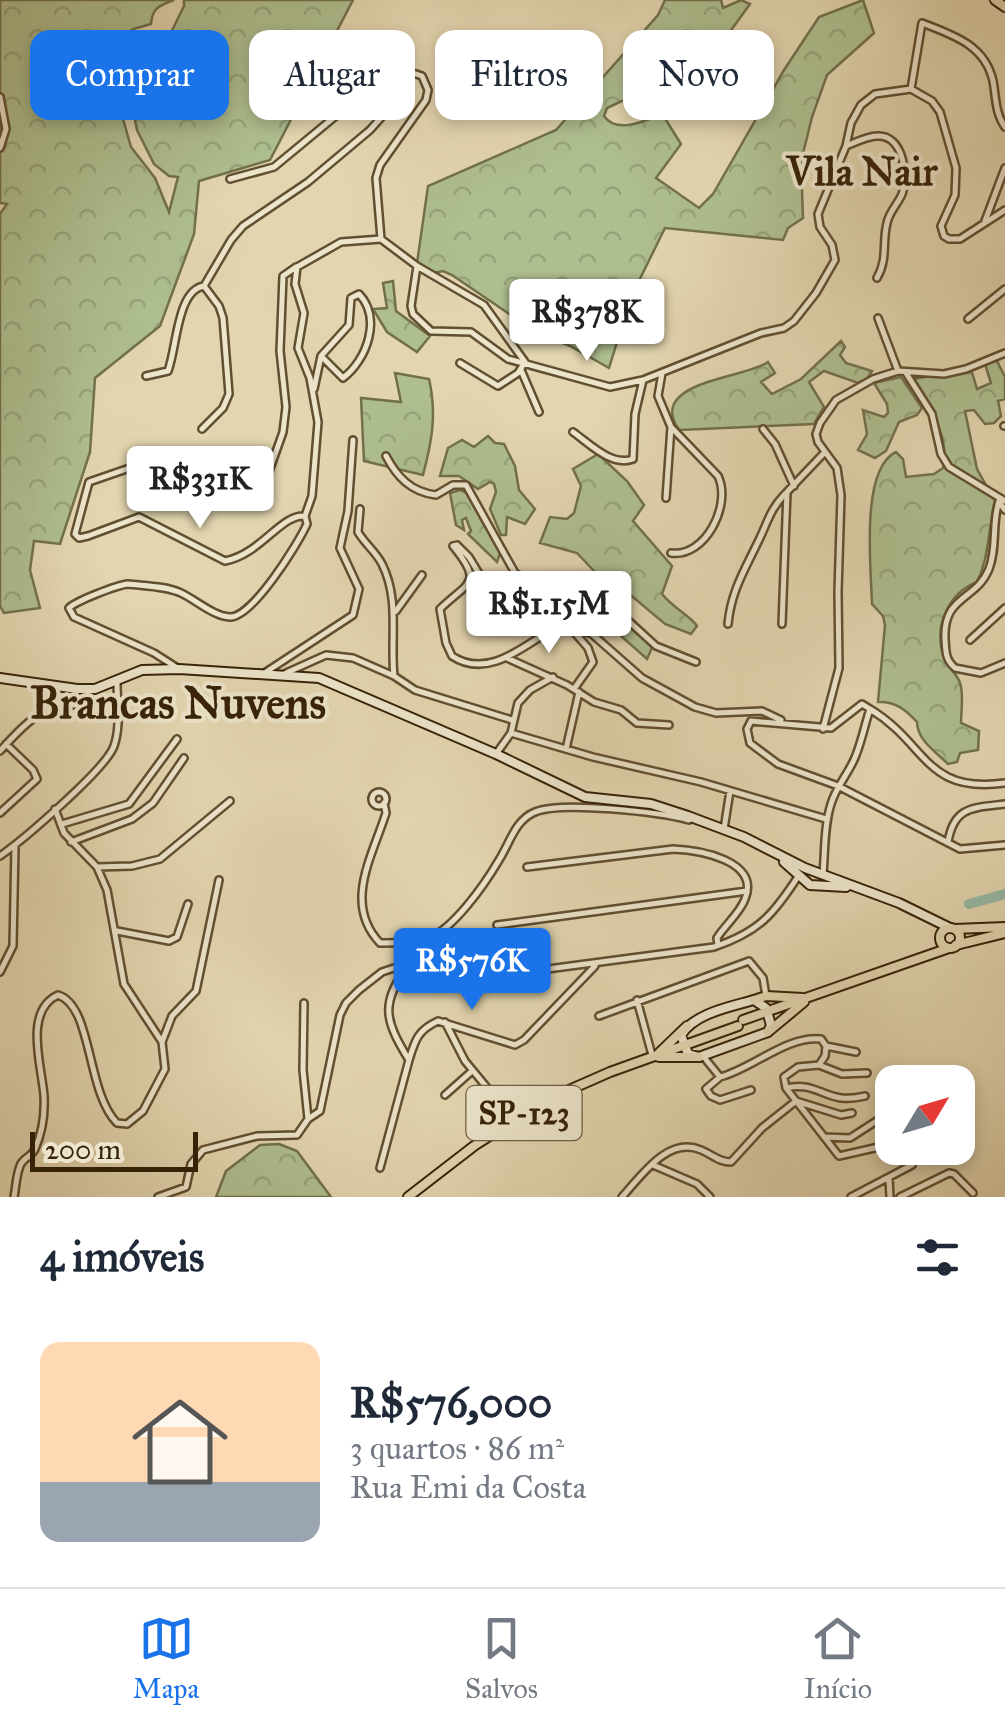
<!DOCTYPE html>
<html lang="pt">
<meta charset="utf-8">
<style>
body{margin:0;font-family:"IM FELL Great Primer",serif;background:#f2f2f3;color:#1f2937;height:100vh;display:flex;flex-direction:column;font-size:38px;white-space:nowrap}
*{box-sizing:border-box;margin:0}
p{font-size:32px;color:#747a83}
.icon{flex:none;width:55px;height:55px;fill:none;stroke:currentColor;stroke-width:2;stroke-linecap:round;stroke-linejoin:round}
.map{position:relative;height:1197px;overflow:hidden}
.sheet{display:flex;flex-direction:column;background:#fff;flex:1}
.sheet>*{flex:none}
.hud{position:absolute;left:30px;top:30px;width:945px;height:90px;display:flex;gap:20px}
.needle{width:65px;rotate:52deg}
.fabs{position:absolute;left:875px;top:1065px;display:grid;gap:20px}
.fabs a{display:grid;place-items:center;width:100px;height:100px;border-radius:20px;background:#fff;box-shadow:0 5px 15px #0003;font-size:50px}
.scale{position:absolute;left:30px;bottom:25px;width:168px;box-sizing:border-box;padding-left:10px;border:5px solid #362207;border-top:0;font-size:28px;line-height:35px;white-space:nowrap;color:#362207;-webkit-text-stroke:8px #ece4cb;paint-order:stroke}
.price{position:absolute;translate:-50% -85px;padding:0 22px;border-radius:10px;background:#fff;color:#222;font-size:32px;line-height:65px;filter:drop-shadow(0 2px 5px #0008)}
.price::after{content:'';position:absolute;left:50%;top:60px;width:30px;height:22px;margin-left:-15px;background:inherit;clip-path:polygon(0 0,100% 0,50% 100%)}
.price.on{background:#1a73e8;color:#fff}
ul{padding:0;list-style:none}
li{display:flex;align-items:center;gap:30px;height:250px;padding:0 40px}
li span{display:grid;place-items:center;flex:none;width:280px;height:200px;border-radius:20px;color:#555}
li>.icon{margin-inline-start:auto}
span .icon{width:120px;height:120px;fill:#fffc;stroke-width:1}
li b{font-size:42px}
h2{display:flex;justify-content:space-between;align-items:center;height:120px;padding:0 40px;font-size:42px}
.chip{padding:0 35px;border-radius:20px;background:#fff;box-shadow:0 5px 15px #0003;font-size:35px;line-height:90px}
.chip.on{background:#1a73e8;color:#fff}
.tab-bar{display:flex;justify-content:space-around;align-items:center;height:140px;border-top:2px solid #e0e1e3;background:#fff;font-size:28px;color:#747a83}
.tab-bar a{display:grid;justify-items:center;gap:5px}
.tab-bar .on{color:#1a73e8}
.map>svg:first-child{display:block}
.forest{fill:url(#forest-crowns);stroke:#72704b;stroke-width:2.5;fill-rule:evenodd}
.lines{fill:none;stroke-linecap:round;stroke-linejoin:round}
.river{stroke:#96b9a5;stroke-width:10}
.street-casing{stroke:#614f31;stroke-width:10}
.secondary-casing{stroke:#362207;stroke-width:12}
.primary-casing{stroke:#362207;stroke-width:12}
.street{stroke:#ece4cb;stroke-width:5}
.secondary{stroke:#ece4cb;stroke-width:8}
.primary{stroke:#e2d5af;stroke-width:8}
.labels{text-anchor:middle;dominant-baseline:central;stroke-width:8;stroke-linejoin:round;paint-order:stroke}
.shield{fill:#ece4cb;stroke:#6d5c42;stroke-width:2.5}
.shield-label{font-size:32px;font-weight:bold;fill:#362207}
.quarter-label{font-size:40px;font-weight:bold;fill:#362207;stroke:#ece4cb}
.district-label{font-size:45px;font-weight:bold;fill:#362207;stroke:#ece4cb}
</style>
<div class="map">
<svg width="1005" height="1197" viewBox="0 0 1005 1197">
<defs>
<pattern id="forest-crowns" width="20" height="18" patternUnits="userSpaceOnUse" patternTransform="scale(2.5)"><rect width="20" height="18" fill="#aebe8f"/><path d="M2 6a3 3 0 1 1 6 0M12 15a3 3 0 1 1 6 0" fill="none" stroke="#96a37a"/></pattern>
</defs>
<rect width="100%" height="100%" fill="#e2d5af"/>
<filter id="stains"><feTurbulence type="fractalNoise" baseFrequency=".002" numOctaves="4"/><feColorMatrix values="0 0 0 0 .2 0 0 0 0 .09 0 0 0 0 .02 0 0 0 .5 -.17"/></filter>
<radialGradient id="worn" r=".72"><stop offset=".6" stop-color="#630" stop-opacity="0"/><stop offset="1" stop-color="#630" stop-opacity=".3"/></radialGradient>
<path class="forest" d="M0 0H174C160 5 152 8 151 24L133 29 113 48 108 66 131 147 155 178 169 212 178 177 169 176 154 164 137 130 133 110 184 6V0H353L270 160 199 181 194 234 160 326 95 378 90 452 60 544 34 541 30 570 40 608 4 613 0 606V214L7 204 0 203Z
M665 0H721L723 8 741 0 750 4 666 120 681 144 656 178 699 208 713 194 784 70 819 17 863 0 874 33 827 75 812 117 801 162 803 218 788 228 783 240 665 228 631 297 609 368 570 346 534 331 452 275 443 271 434 273 417 263 428 186 556 130 658 15ZM680 61 689 62 660 99 654 117C638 124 615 132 604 116L607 108 624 100 637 99Z
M393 281 396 311 430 336 417 352 387 332 373 309 387 308 383 283Z
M841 341 845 347 840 355 846 363 872 371 867 379 858 383 824 371 809 382 824 407 814 424 679 430C645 381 748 378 768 362L775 373 761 382 772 394 801 379Z
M995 357 1005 377V399L998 401 1001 416 994 423 985 424 974 410 965 411 977 469 996 503C987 530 990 556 977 582 949 593 934 625 943 655 946 666 957 673 960 683 964 694 961 712 961 723L979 731 978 750 960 753 957 762 948 764C936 752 917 740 917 722 906 710 895 701 878 702L885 625 883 616 872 604C871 568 860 469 896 452L903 459 906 477 934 474 943 468C950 431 927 409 913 379L971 369 977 389 991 383 985 364Z
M395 373 429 379C437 414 432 441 423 475L364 461 361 398 401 402Z
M901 377 922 408 917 415 899 422 886 451 875 458 858 450 867 434 863 410 884 417 888 413 887 404 874 383Z
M488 436 495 443 504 444 515 466 519 490 535 509 525 524 507 517 506 535H501L490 509 496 492 494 484 490 482 478 489 459 476H440L448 448 462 440 474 447Z
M598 454 627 481 644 505 633 521 672 566 662 594C673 608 691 616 697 626L691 634 665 624 621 587 596 573 577 553 540 543 550 517 567 519 574 513 581 486 573 469Z
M460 490 470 494 503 545 497 562 468 534 471 531 466 518 462 520 464 530 456 525 450 493Z
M589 595 619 609 655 641 647 659 603 620 595 624 568 603 586 605 589 602Z
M279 1144 297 1151 331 1197H216L226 1171 260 1145Z"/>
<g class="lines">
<path class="river" d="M969 904 1005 894"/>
<defs>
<path id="street" d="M911 89 922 23C953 35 985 45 993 81 996 97 995 113 1005 127
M0 97 6 129 0 148
M846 146C856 142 868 136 877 136 903 134 909 176 902 194 898 204 889 212 887 223 882 243 888 259 877 278
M230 179 274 167 395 67 422 76 428 90 426 100 380 165 376 178 381 239
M985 221 1005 168
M417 266 411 306 413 314 431 331 471 332 508 359 610 387 643 380 761 333 784 328 794 321 816 293 835 260 832 245 820 227 818 214 846 146 851 123 861 105 875 94 911 89 932 101 940 112 956 168 955 195 941 226 944 236 949 239H960L1005 210
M296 267 283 276 280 351 286 407 283 432 266 480 248 494 225 498 160 464 147 462 89 482 75 534 79 538 88 536 139 517 225 561C261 554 281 514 305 516
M204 286 231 240 243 226 308 182 370 130 386 112 409 70
M878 318 898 371
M968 319 1005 289
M460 363 498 386 518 373 525 362
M521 370 539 412
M662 373 658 396 671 427 666 498
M906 373 932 414 941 454 949 467 1005 501
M146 376 168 371C177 347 177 290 204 286
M314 389 321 356 349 325 351 298 359 294C382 318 367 360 343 378L321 356
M1004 426H1005
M202 429 223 408 229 394 223 318 219 306 204 286
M763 429 775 444 794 486
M573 432C590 444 612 467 633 459L635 414 643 380
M386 456C397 477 411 492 436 495L453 485H466L515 573 525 579H565L577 592 622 615 656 646 696 662
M1000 498C991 521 998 546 989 569 976 601 943 595 945 639 946 652 945 659 955 668L981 673 1005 663
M999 502 1005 510
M360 509 358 532C365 544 376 552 382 564 400 600 390 638 394 676
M453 546 457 545 469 557 492 595 517 616 552 618 592 634 642 678 695 707 716 713 762 711 781 720
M453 546C485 585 467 582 440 609L446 643 452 656C491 682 531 639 563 623
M671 553C705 558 732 505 718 476L671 427
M509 610 539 580
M396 611 422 575
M728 624C731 592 744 571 758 542 767 524 770 509 785 494
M782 624 787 492 824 453
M569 626 588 648 593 662 574 689
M970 640 1005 608
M507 658 567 685 594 702 621 710 637 723 669 725
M179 669 154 653 74 617 69 608C76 601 117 585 128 584 145 586 166 586 181 593 196 600 213 616 230 617 252 618 298 544 307 524L305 516 312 496 318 422 310 378 298 348 304 313 295 284 297 267 341 242 381 239 417 266 484 305 525 362
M286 673 326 655 353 658 394 676 415 690 512 720
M263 674 353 615 359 589 340 548 348 511 353 440
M870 709C928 744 924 794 1005 783
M823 729 839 668 838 592 841 495 837 468 818 442 816 434 820 423 836 400 873 379 898 371 944 374 966 369 1005 353
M511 733 593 757 701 782 826 819
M566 749 579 692
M0 751C45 701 53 703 118 706
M496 754 511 733 518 703 530 690 553 677
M372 799a7 7 0 1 1 14 0a7 7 0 1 1-14 0Z
M384 803 386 813C372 857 343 904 380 943 395 943 412 943 427 939 453 930 485 884 499 860 510 843 515 820 535 812 562 801 659 812 689 820
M0 813 37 779 33 770 6 744
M62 824 129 804 177 739
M724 829 730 791
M71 842 132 819 153 803 184 758
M948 842C954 806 973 808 1005 804
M0 856C23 840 106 769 114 746 121 726 117 703 117 682
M97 867 132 866 160 859 230 801
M527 867 673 849C698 850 761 860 745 899 740 913 725 925 717 938L718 945
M823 874C825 851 824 826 831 804 836 786 850 772 856 755 862 740 865 724 870 709L862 704 831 728 751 721 747 729 750 743 778 764 838 786 960 849 1005 845
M497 925 747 891
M117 931 169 941 177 937 188 904
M0 972 13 946 15 846
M637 1000 652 1055
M304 1003 303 1070 308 1119
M599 1016 749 961 763 978 766 996
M445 1022 465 1061 513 1119
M162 1042 172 1016 196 991 219 880
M826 1046 856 1052
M703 1056 720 1077C752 1069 787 1035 821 1039L826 1046 825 1056 819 1065 798 1067 784 1077 786 1088 839 1156 892 1144
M409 1060C415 1040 418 1030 438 1021L515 1045 524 1040 595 966
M819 1065 842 1074 867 1073
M720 1077 706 1089 711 1096 720 1100 751 1090
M786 1088C820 1080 825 1106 865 1096
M445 1095 472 1071
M824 1137 850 1138 892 1111
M653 1165 697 1184 710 1197
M380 1168 409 1060C385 1021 380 1004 407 967
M889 1179 890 1197
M14 1197C16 1187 16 1176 20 1166 23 1157 31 1158 35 1149 42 1133 45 1115 44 1096 42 1067 23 1011 58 995 93 1006 86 1092 117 1123L127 1124 143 1111 165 1069 162 1042 124 984 107 890 97 867 64 833 55 809
M158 1197 186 1187 191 1164 203 1150 257 1136 297 1135 308 1119 320 1111 340 1015 346 1003 359 990 382 972 400 966 445 978 465 980 714 947C759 932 774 914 799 875
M622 1197C642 1175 668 1136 701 1150 713 1155 719 1162 731 1162L762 1128 796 1101 841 1115 852 1113
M851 1197 912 1165 919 1148
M900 1197 949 1173 954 1174 973 1193"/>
<path id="secondary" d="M0 678 77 689H95L142 670 179 669 319 678 496 754 585 797 651 804 688 816 744 837 805 868 899 903 950 928
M784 862 810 885 846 887
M754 1000 766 1008 771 1025 768 1032 699 1057 688 1054 681 1035C695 1013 730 1007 754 1000Z"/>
<path id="primary" d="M995 0 1005 7
M940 938a10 10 0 1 1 20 0a10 10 0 1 1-20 0Z
M955 929 1005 927
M956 945 1005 933
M754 1000 766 996 803 998
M743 1020 949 948
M768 1032 804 1002
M658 1054 687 1026
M659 1057H699
M408 1197 474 1146 544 1101 610 1072 738 1026"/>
</defs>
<use href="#street" class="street-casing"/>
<use href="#secondary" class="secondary-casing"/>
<use href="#primary" class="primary-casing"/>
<use href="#street" class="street"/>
<use href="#secondary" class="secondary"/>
<use href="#primary" class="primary"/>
</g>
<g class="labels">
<rect class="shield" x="466.5" y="1086" width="115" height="54" rx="8"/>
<g class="shield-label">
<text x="524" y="1113">SP-123</text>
</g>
<g class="quarter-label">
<text x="862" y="171">Vila Nair</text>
</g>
<g class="district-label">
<text x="178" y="702">Brancas Nuvens</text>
</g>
</g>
<rect width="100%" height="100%" filter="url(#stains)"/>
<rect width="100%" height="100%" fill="url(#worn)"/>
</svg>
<div class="fabs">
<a><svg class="needle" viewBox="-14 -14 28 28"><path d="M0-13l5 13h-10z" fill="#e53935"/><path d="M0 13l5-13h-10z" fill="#747a83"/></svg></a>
</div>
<div class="scale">200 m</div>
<b class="price" style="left:587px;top:364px">R$378K</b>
<b class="price" style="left:200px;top:531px">R$331K</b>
<b class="price" style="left:549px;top:656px">R$1.15M</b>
<b class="price on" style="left:472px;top:1013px">R$576K</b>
<div class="hud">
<a class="chip on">Comprar</a>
<a class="chip">Alugar</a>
<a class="chip">Filtros</a>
<a class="chip">Novo</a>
</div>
</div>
<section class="sheet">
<h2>4 imóveis<svg class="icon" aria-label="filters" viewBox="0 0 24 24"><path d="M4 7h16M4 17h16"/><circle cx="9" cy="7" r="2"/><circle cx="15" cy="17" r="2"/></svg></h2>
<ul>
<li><span style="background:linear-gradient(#ffd9b3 70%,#9aa5b1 0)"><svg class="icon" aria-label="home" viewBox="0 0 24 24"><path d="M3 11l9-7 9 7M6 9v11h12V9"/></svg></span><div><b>R$576,000</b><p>3 quartos · 86 m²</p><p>Rua Emi da Costa</p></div></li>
</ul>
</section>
<nav class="tab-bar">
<a class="on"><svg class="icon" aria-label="map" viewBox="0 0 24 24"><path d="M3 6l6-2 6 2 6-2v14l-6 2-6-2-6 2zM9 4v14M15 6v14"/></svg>Mapa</a>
<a><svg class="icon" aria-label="saved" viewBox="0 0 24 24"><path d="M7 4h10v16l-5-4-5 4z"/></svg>Salvos</a>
<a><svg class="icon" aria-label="home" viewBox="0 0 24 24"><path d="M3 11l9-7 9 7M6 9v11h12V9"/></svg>Início</a>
</nav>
